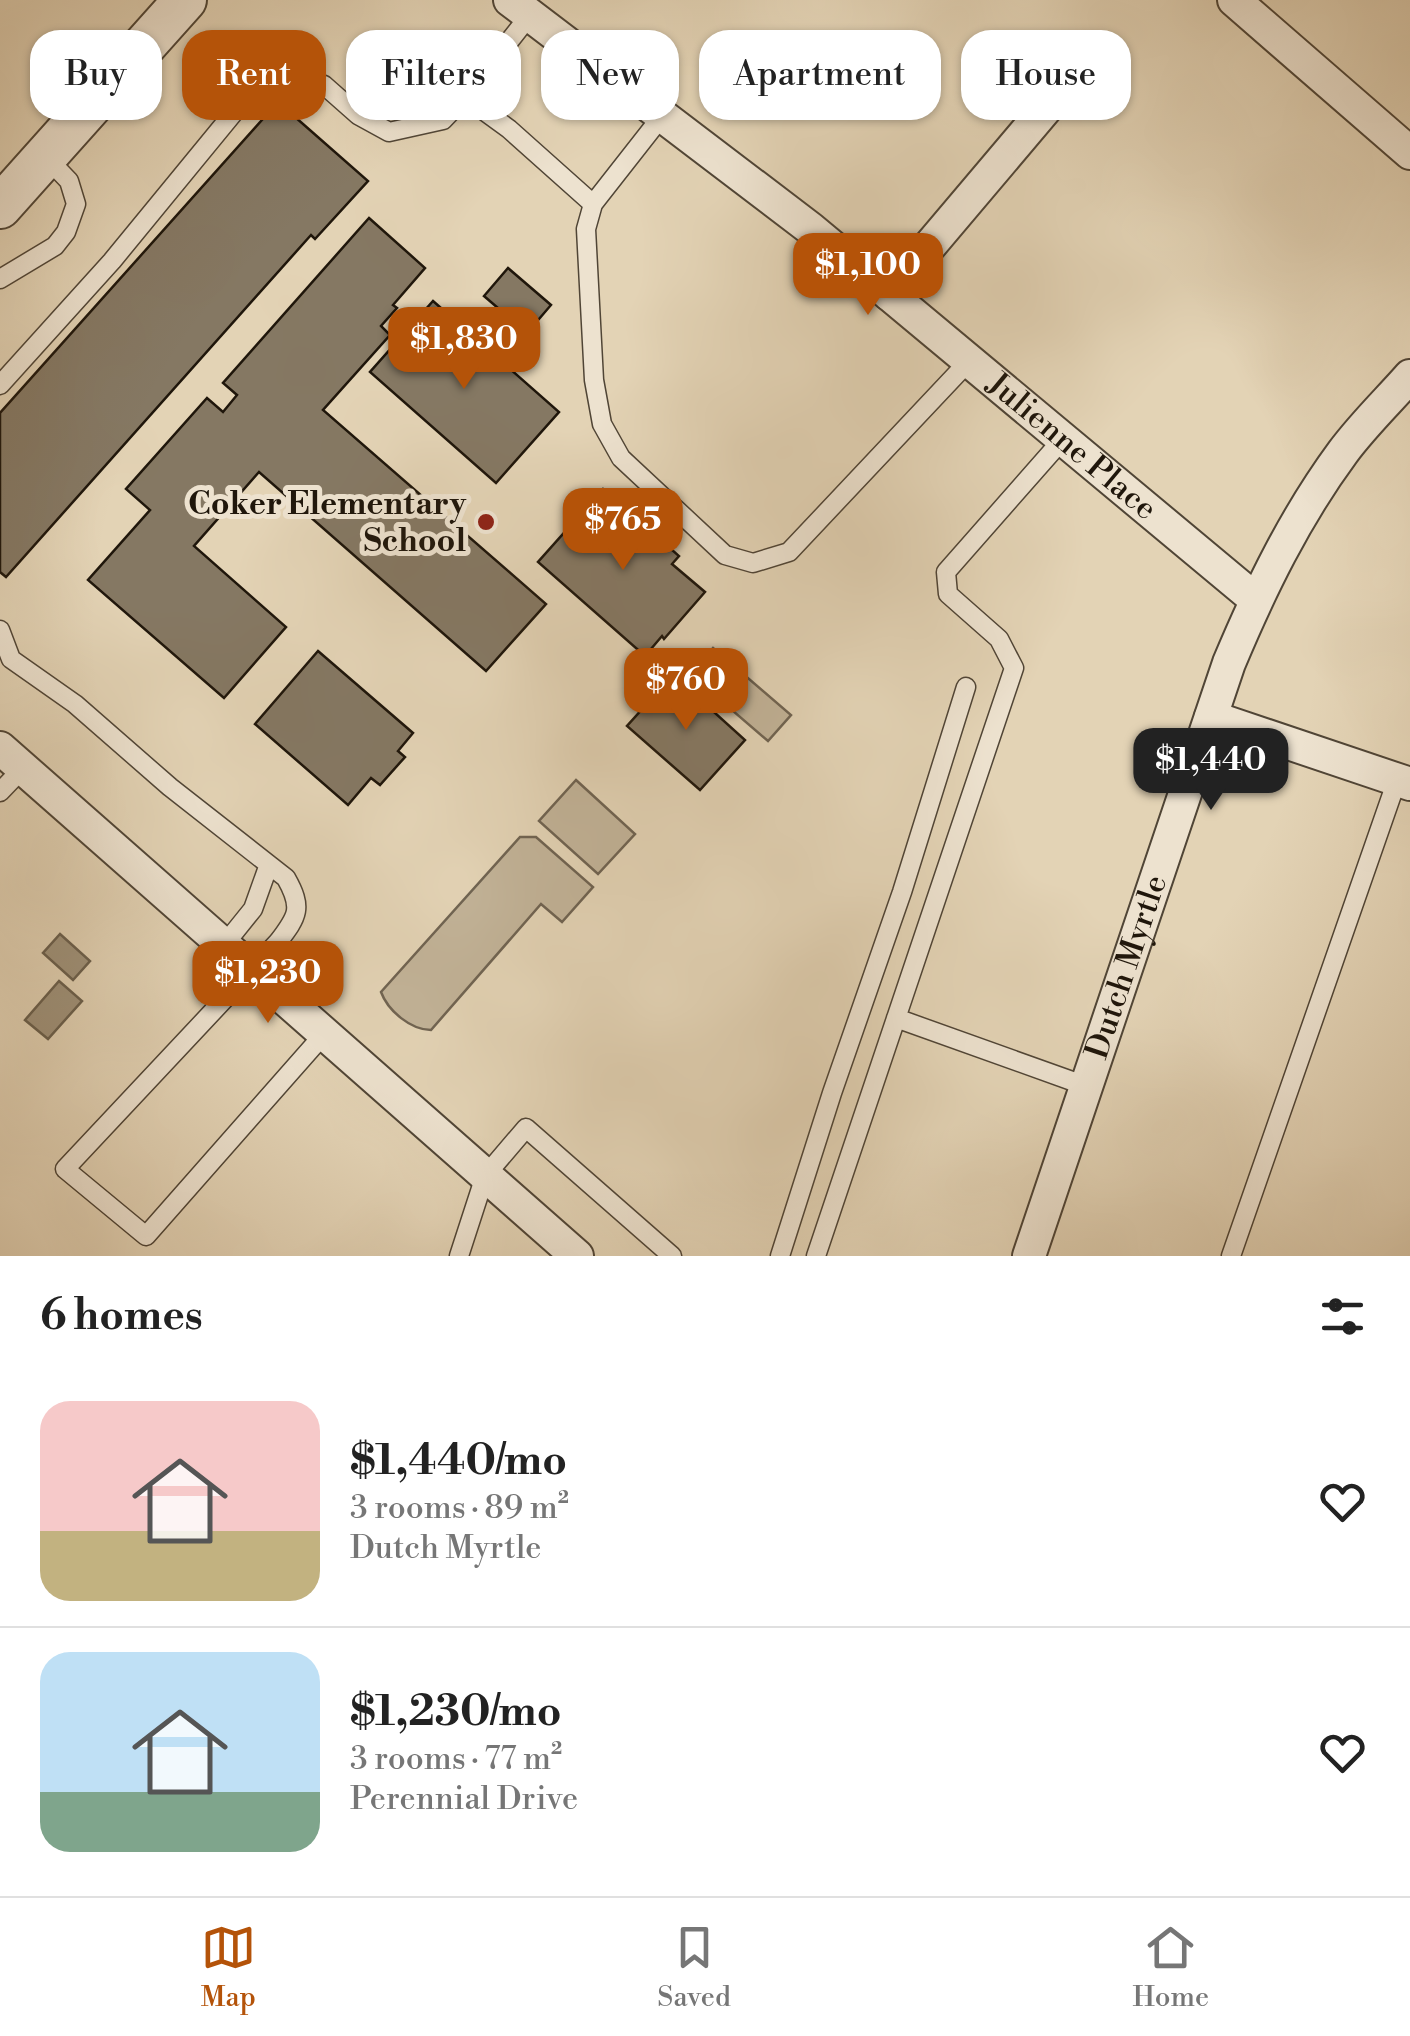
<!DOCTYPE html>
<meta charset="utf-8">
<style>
body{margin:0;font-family:"Libre Bodoni",serif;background:#f2f2f2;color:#222;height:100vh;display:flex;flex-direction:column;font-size:38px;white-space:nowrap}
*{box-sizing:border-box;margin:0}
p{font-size:32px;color:#767676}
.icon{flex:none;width:55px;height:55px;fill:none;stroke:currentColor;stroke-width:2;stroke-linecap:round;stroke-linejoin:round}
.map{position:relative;height:1256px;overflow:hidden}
.panel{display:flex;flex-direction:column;background:#fff;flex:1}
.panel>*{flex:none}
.guide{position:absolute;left:30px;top:30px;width:1350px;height:90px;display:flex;gap:20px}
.price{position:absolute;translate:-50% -85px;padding:0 22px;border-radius:20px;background:#b45309;color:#fff;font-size:32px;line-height:65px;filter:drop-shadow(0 2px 5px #0008)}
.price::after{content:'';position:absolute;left:50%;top:60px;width:30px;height:22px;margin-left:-15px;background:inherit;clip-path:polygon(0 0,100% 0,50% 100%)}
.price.active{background:#222;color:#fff}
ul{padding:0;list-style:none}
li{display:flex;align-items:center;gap:30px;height:250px;padding:0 40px}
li+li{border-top:2px solid #e0e0e0}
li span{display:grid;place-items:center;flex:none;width:280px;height:200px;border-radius:30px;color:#555}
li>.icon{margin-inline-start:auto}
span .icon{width:120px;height:120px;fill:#fffc;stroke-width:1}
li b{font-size:42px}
h2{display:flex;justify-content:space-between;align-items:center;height:120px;padding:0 40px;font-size:42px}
.chip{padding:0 35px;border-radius:30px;background:#fff;box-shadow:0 2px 8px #0004;font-size:35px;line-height:90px}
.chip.active{background:#b45309;color:#fff}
.menu{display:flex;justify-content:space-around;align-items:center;height:140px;border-top:2px solid #e0e0e0;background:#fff;font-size:28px;color:#767676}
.menu a{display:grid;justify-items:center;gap:5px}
.menu .active{color:#b45309}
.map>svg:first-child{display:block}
.green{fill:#c2b398;stroke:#706452;stroke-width:2.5}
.water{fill:#a0937b;stroke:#6c614e;stroke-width:2.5}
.building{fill:#857863;stroke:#1f160b;stroke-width:2.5}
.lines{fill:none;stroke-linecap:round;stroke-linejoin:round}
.service-casing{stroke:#504536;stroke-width:21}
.minor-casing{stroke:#504536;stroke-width:36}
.tertiary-casing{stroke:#504536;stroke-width:46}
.service{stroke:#ede2cf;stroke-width:18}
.minor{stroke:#ede2cf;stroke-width:32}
.tertiary{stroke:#ede2cf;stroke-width:42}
.poi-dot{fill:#8f2418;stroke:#ede2cf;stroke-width:4}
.labels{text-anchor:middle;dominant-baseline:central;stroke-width:10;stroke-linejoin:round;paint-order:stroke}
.street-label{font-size:32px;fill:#1f160b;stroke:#ede2cf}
.poi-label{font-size:32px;font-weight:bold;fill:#1f160b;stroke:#ede2cf;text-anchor:end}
</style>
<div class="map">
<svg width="1410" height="1256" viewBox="0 0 1410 1256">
<rect width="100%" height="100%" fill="#e3d3b5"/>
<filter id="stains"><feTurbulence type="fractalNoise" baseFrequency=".002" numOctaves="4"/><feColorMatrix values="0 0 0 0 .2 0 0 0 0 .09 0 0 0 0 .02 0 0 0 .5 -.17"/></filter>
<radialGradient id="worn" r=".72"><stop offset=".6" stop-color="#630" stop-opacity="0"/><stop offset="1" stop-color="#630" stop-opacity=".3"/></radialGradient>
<path class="green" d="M713 648 791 715 768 741 690 674Z
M576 780 635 834 598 874 539 821Z
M520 837H536L593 887 562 922 541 904 431 1030C411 1030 388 1011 381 992Z"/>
<path class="water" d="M60 934 90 961 73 980 43 953Z
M59 981 82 1001 48 1039 25 1020Z"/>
<path class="building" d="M278 102 368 181 315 239 311 235 6 577 0 572V413Z
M369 218 425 268 393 305 397 308 381 326 390 335 323 410 546 604 486 671 259 472 194 546 286 627 224 698 88 580 150 510 126 489 207 398 223 412 237 395 223 383Z
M508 268 551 305 527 333 484 296Z
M433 301 559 412 496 483 370 372Z
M603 489 679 556 672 564 705 592 664 639 662 636 645 656 538 562Z
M318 651 413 733 398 751 405 757 380 785 371 778 348 805 255 724Z
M673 675 745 740 700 790 627 726Z"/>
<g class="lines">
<defs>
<path id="service" d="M530 15 465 97 509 129 593 204
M662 116 593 204 586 229 594 380 602 424 621 458 725 555 753 563 789 552 969 361
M0 279 55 246 66 232 76 204 69 181 46 157
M0 385 112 261 254 88 280 78 304 77 324 85 358 115 389 132 443 120 465 97
M0 630 11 659 75 704 170 787 286 878C303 908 298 916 278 942L65 1169 146 1236 324 1034
M0 792 23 768
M224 945 253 909 268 867
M896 1018 1086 1086
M459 1256 485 1176 526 1128 672 1256
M780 1256 832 1093 902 892 966 687
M816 1256 1014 668 999 639 948 594 946 572 1063 439
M1231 1256 1397 780"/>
<g id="minor">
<path id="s1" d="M510 0 811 229 1255 599"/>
<path d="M1234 0 1410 153"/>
<path d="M889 294 1075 74"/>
<path d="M1211 717 1410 784"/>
<path d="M0 748 577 1256"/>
<path id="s2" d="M1029 1256 1229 663C1260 589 1295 517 1343 452 1363 425 1388 401 1410 376"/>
</g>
<path id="tertiary" d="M0 207 185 0"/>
</defs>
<use href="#service" class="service-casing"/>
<use href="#minor" class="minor-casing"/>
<use href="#tertiary" class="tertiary-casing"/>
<use href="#service" class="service"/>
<use href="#minor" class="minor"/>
<use href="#tertiary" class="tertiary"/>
</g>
<circle class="poi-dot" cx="486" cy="522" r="10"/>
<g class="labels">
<g class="street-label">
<text stroke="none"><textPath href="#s1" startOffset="718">Julienne Place</textPath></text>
<text stroke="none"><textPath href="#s2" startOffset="305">Dutch Myrtle</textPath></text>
</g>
<g class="poi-label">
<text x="466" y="504">Coker Elementary<tspan x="466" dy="37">School</tspan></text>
</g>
</g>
<rect width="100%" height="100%" filter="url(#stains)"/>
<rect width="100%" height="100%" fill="url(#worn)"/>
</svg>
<b class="price" style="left:868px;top:318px">$1,100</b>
<b class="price" style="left:464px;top:392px">$1,830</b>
<b class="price" style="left:623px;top:573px">$765</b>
<b class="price" style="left:686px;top:733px">$760</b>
<b class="price active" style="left:1211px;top:813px">$1,440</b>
<b class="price" style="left:268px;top:1026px">$1,230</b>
<div class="guide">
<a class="chip">Buy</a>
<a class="chip active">Rent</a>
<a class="chip">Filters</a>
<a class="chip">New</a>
<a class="chip">Apartment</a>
<a class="chip">House</a>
</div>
</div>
<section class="panel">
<h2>6 homes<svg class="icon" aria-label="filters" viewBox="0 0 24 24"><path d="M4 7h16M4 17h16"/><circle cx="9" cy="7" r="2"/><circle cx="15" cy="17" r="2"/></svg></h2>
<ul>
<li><span style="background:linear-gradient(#f6c9c9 65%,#c2b280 0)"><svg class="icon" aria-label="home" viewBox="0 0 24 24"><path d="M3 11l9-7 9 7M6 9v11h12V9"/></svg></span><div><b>$1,440/mo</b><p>3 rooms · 89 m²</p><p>Dutch Myrtle</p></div><svg class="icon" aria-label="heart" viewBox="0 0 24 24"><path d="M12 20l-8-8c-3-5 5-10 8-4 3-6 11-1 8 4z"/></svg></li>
<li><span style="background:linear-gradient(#bfe0f5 70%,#7fa58c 0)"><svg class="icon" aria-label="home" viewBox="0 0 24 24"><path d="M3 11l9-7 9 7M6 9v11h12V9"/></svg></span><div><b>$1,230/mo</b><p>3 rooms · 77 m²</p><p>Perennial Drive</p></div><svg class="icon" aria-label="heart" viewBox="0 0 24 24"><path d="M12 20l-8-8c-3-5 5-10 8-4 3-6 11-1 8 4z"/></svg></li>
</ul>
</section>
<nav class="menu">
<a class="active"><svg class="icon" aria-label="map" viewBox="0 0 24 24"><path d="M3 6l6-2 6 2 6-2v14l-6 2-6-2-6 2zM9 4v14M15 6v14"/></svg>Map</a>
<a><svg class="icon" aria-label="saved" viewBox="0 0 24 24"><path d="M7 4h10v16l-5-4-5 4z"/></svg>Saved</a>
<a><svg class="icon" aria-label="home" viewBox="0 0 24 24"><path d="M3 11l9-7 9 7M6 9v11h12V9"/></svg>Home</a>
</nav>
